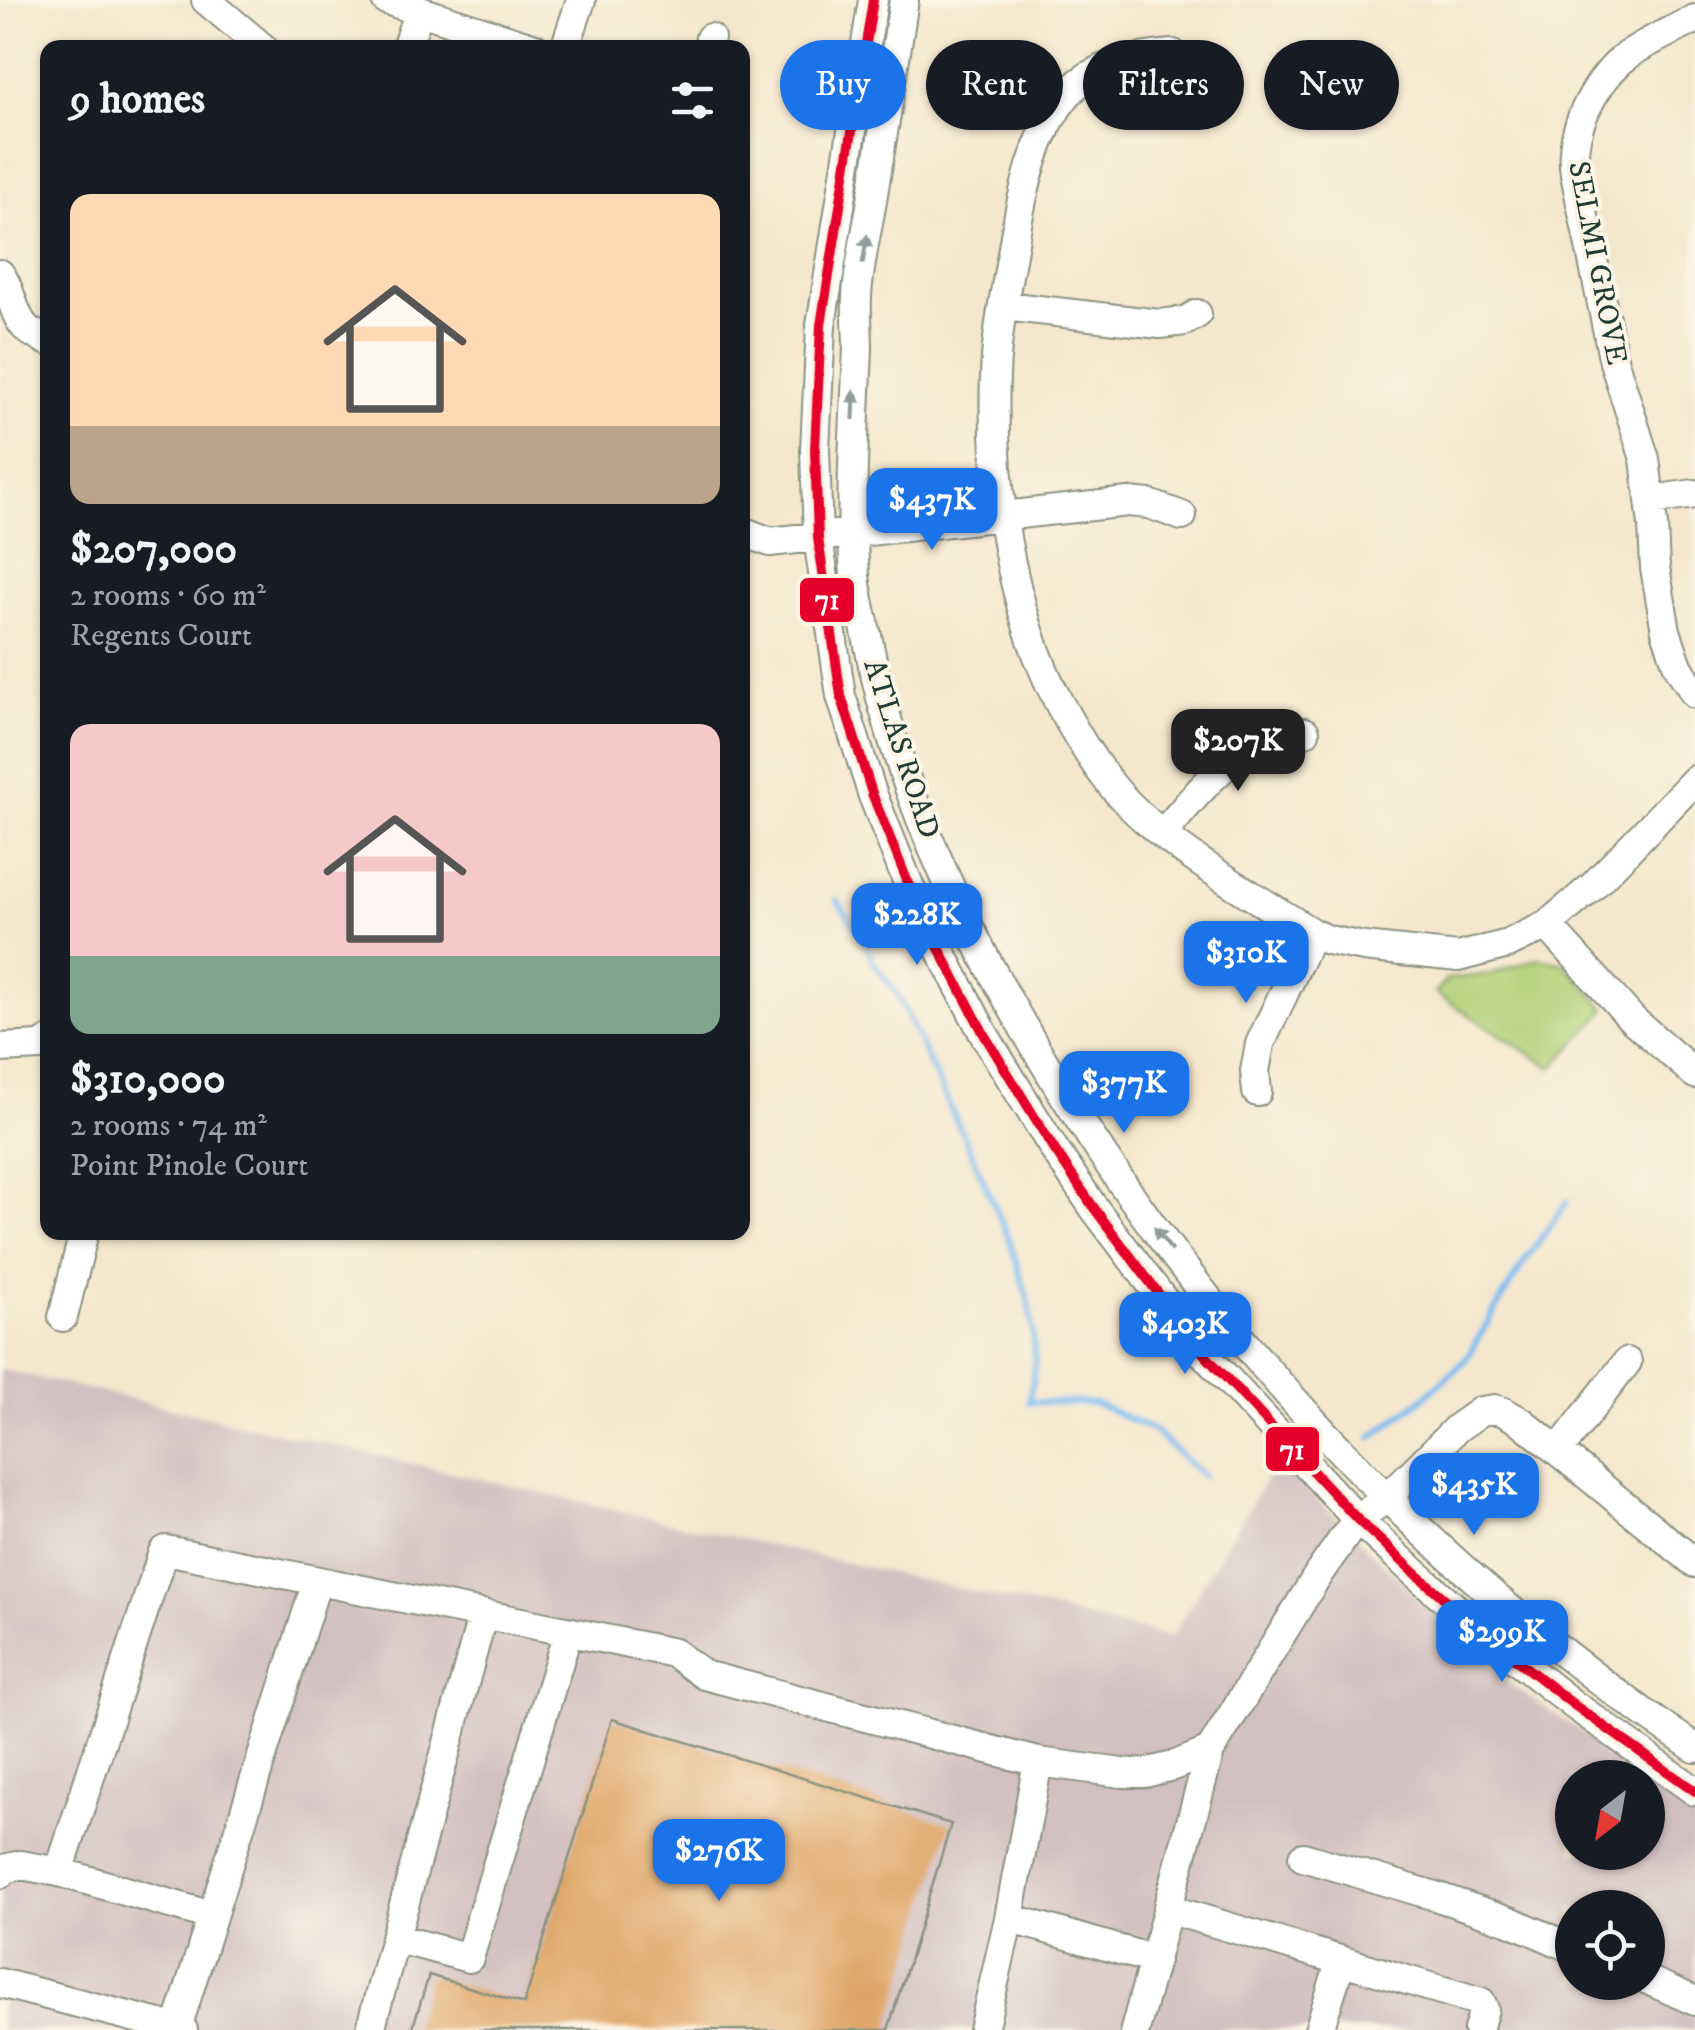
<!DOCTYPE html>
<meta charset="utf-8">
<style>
body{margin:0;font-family:"IM FELL DW Pica",serif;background:#242831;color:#f1f3f6;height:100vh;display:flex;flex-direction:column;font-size:38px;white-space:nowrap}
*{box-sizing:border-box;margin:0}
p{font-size:32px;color:#9ea1a6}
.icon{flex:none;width:55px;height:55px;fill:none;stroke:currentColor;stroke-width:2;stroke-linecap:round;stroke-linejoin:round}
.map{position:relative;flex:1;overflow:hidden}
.side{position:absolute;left:40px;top:40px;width:710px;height:1200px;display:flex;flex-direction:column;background:#171b24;border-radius:20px;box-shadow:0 2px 8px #0004}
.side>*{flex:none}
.top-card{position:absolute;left:780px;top:40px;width:765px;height:90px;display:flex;gap:20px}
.needle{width:65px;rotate:211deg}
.controls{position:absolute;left:1555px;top:1760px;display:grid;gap:20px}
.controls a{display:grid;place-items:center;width:110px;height:110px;border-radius:50%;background:#171b24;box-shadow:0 2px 8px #0004;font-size:50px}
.price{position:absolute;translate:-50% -85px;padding:0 22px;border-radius:20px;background:#1a73e8;color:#fff;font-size:32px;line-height:65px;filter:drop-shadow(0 2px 5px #0008)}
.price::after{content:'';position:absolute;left:50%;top:60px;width:30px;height:22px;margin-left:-15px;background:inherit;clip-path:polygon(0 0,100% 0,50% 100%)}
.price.on{background:#222;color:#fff}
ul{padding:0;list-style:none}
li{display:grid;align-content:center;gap:20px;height:530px;padding:0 30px}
li span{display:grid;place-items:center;height:310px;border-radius:20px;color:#555}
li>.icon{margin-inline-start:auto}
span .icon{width:180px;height:180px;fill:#fffc;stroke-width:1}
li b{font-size:42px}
h2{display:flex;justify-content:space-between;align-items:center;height:120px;padding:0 30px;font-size:42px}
.pill{padding:0 35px;border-radius:45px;background:#171b24;box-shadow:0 2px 8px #0004;font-size:35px;line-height:90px}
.pill.on{background:#1a73e8;color:#fff}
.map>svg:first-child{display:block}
.industrial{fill:#d2bfc1;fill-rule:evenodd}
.green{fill:#b1d178;stroke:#688756;stroke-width:2.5}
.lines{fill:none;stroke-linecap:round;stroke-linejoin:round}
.stream{stroke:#7dbdf2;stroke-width:6}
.building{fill:#dda160}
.minor-casing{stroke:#8a9280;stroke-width:32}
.minor{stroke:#fff;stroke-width:28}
.bus-1-casing{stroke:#fcf5e5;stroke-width:18}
.bus-1{stroke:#e4002b;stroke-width:10}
.oneway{fill:#8f9e9a}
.labels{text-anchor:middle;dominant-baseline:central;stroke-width:8;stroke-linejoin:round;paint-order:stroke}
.street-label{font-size:30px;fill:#1f3d34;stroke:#fcf5e5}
.line-badge{stroke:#fcf5e5;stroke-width:4}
.badge-label{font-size:28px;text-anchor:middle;font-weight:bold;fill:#fff}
</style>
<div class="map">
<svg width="1695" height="2030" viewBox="0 0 1695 2030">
<rect width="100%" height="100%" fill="#fcf5e5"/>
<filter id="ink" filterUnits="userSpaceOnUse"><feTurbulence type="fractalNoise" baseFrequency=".01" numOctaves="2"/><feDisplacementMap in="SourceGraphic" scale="20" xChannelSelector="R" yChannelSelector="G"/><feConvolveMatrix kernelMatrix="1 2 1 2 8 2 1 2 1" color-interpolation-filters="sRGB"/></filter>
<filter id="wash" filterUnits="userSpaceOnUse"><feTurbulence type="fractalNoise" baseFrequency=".0048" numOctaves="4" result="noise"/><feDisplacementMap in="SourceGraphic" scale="40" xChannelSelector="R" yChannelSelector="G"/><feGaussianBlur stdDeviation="2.25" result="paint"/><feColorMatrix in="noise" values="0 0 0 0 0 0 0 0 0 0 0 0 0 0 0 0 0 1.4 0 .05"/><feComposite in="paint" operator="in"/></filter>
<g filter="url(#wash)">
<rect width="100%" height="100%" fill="#f5e7cd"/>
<path class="industrial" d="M0 1369 1171 1637 1277 1460 1503 1680 1695 1807V2030H0ZM1572 1778H1648V1852H1572ZM1572 1908H1648V1982H1572Z"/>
<path class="green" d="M1540 958 1564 963 1606 1010 1552 1068 1435 993 1447 979 1491 974Z"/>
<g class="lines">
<path class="stream" d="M837 900 861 935 875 964 898 996 972 1154 1010 1242 1030 1306 1035 1361 1029 1402 1095 1403 1154 1431 1203 1476
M1372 1437 1422 1399 1464 1362 1524 1262 1567 1202"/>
</g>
<g id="blocks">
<path class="building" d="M612 1719 951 1824 888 2030H412L429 1975 524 2004Z"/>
</g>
</g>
<g filter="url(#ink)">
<use href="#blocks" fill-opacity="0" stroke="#8a9280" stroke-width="2.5"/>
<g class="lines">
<defs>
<path id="minor" d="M206 0 263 48
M386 0 535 48
M873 0 821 325 815 449 818 538 841 696 873 796 919 910 985 1036 1054 1149 1094 1208 1204 1354 1357 1519 1414 1572 1501 1648 1574 1705 1695 1791
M904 0C894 65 884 129 873 194 868 228 859 262 857 296 856 313 858 331 858 348 855 423 849 500 855 575 857 596 863 616 867 636 888 748 931 855 984 956 1151 1272 1396 1549 1695 1748
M1695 19C1674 30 1652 39 1632 52 1602 72 1577 115 1574 151 1573 158 1574 167 1575 174L1614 362 1645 459 1653 525 1655 568 1666 631 1678 666 1695 694
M406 48 419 11
M565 48 581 0
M708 48 710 38
M1173 54C1140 57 1107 61 1080 82 1037 117 1021 197 1013 248 1006 288 996 336 995 376 991 481 1010 608 1058 701 1072 727 1088 755 1106 778 1154 842 1245 890 1312 933L1328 940 1364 947 1458 957 1508 944 1547 925 1592 887 1695 780
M0 274C12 289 12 314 26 328 31 333 41 337 48 341
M1004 306 1160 324 1185 321 1197 314
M1650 500 1695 494
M742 531 770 542 1128 502 1149 504 1182 516
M1163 834C1192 798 1235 745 1282 734 1289 732 1298 733 1305 732
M1547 925 1632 1019 1695 1074
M0 1048 41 1046 48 1041
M1257 1092 1255 1071 1260 1044 1312 933
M63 1317 84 1232
M1558 1451 1627 1362
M1303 1857 1432 1895 1510 1921 1572 1948
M59 1872 212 1916
M0 1874 4 1869 21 1865 59 1872 163 1552 166 1550 674 1653 704 1675 1038 1762
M1168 1909 1481 2002 1484 2009 1478 2030
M1009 1918 1155 1960
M395 1938 469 1958 568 1632
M1648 1980 1695 2001
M0 1983 183 2030
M177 2028 317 1581
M370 2030 483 1614
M983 2030 1009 1918 1038 1762 1122 1773H1145L1173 1766 1210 1751 1319 1573 1357 1519 1387 1498 1457 1428 1481 1411 1494 1409 1504 1412 1522 1422 1695 1563
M1135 2030 1210 1751
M1319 2030 1341 1960"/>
</defs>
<use href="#minor" class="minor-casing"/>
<use href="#minor" class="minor"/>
<defs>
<path id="bus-1" d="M873 0 821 325 815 449 818 538 841 696 873 796 919 910 985 1036 1054 1149 1094 1208 1204 1354 1357 1519 1414 1572 1501 1648 1574 1705 1695 1791"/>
</defs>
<use href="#bus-1" class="bus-1-casing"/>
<use href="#bus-1" class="bus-1"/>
</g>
<defs><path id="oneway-solid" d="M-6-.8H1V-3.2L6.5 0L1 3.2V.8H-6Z" transform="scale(2.5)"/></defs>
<g class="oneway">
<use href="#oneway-solid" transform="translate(865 249) rotate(-81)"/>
<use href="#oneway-solid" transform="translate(854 405) rotate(-88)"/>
<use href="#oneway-solid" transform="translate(1163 1239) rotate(-127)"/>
</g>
</g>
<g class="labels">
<g class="street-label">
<text transform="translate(1597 263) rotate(79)">SELMI GROVE</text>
<text transform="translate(901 749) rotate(72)">ATLAS ROAD</text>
</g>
</g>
<g class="line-badge">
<rect x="798" y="576" width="58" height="48" rx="10" fill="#e4002b"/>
<rect x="1264" y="1425" width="57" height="48" rx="10" fill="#e4002b"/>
</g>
<g class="badge-label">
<text x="827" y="609">71</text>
<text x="1292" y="1459">71</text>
</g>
</svg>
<div class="controls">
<a><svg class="needle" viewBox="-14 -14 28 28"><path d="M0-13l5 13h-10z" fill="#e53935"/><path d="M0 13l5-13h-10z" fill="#9ea1a6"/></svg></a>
<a><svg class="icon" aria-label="locate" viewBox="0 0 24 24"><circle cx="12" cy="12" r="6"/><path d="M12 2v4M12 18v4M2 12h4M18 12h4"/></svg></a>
</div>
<b class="price" style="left:932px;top:553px">$437K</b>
<b class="price on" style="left:1238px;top:794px">$207K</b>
<b class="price" style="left:917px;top:968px">$228K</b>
<b class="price" style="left:1246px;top:1006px">$310K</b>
<b class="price" style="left:1124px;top:1136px">$377K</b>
<b class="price" style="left:1185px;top:1377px">$403K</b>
<b class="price" style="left:1474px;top:1538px">$435K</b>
<b class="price" style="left:1502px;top:1685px">$299K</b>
<b class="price" style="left:719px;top:1904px">$276K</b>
<div class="top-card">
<a class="pill on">Buy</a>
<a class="pill">Rent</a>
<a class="pill">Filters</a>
<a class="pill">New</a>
</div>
<section class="side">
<h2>9 homes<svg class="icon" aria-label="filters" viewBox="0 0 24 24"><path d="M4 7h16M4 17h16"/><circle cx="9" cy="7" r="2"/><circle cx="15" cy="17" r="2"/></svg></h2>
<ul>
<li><span style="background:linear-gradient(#ffd9b3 75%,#b9a48a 0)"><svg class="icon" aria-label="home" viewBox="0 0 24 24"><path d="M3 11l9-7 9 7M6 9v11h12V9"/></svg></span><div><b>$207,000</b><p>2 rooms · 60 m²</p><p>Regents Court</p></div></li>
<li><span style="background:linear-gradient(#f6c9c9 75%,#7fa58c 0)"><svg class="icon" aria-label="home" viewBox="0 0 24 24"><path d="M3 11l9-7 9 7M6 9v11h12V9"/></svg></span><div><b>$310,000</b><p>2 rooms · 74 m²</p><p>Point Pinole Court</p></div></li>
</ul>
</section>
</div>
